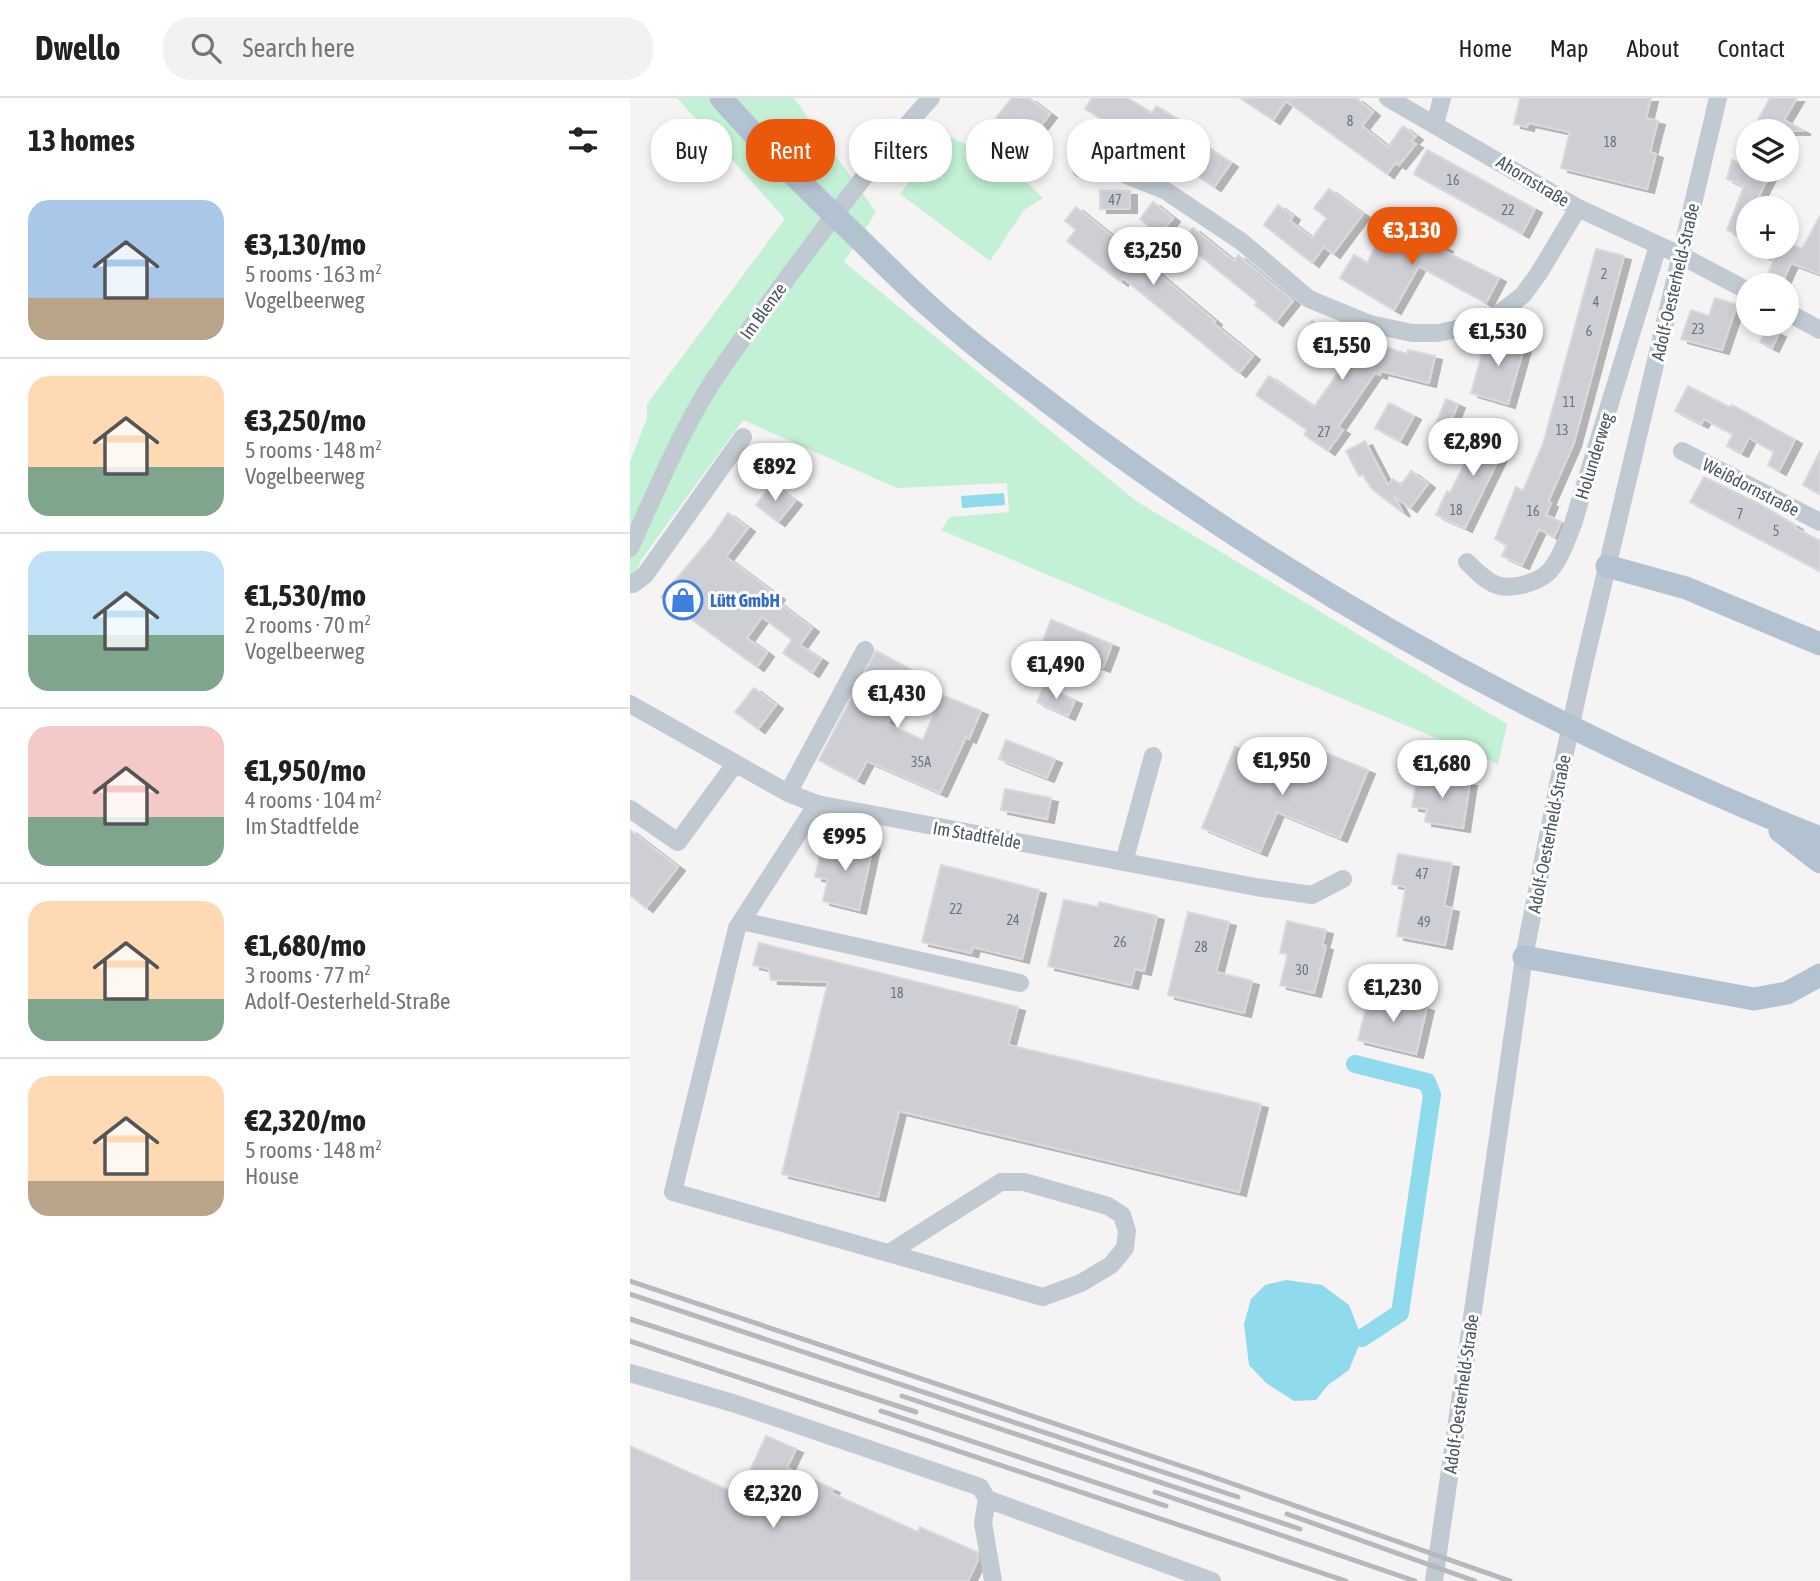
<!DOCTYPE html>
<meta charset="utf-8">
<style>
body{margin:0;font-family:"Asap Condensed",sans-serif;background:#f2f2f2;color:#202124;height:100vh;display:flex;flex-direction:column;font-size:26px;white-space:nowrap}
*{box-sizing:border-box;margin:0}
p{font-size:23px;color:#757577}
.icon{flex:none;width:38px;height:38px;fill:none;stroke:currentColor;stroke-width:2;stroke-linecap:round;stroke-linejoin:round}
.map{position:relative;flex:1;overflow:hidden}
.sheet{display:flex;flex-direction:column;background:#fff;width:630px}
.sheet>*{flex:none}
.guide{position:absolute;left:21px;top:21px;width:665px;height:63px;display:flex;gap:14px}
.tools{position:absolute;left:1106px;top:21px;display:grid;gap:14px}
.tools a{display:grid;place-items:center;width:63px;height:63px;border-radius:50%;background:#fff;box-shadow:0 4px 10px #0003;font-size:35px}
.price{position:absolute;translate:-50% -60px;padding:0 16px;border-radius:24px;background:#fff;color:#222;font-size:23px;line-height:46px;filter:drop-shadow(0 2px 4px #0008)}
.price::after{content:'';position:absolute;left:50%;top:42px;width:21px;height:16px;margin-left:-10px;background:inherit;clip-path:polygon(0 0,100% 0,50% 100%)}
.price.selected{background:#ea580c;color:#fff}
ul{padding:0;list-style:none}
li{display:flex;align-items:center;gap:21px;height:175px;padding:0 28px}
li+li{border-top:2px solid #e0e0e0}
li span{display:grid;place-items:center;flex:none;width:196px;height:140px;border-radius:21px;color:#555}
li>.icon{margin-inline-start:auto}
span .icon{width:84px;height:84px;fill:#fffc;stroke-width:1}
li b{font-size:30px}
h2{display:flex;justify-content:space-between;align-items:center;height:84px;padding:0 28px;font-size:30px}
.pill{padding:0 24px;border-radius:28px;background:#fff;box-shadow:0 4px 10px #0003;font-size:24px;line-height:63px}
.pill.selected{background:#ea580c;color:#fff}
header{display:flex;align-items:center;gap:42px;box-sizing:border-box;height:98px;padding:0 35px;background:#fff;border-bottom:2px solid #e0e0e0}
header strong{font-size:33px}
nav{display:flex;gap:38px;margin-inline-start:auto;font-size:24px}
.search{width:490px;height:63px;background:#f2f2f2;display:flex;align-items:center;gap:18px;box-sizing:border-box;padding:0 24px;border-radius:28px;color:#757577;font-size:26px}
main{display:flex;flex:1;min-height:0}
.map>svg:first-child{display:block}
.green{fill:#c3f1d5}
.water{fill:#90daee}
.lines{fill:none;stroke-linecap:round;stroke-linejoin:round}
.canal{stroke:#90daee;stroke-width:18}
.building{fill:#cdcfd5;stroke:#d7d9de;stroke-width:2;filter:url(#shadow)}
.minor{stroke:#c1cad2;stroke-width:18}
.major{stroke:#b3c2d1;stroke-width:23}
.rail{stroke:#b5b8bd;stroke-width:5}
.labels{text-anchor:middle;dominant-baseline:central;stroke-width:6;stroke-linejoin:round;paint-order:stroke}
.number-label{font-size:14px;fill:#6b747e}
.street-label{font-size:18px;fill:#4a5661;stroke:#fff}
.shop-label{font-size:18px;font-weight:bold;fill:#366cbe;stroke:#fff;text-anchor:start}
</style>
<header>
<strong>Dwello</strong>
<div class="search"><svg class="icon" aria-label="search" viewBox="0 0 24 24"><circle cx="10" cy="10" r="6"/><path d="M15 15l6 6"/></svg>Search here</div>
<nav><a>Home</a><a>Map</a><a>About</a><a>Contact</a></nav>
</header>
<main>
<section class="sheet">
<h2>13 homes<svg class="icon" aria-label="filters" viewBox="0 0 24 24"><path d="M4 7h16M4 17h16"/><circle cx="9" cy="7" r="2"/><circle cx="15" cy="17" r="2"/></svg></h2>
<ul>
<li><span style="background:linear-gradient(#a9c7e8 70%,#b9a48a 0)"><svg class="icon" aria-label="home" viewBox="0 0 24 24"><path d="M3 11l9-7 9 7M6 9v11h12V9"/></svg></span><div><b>€3,130/mo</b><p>5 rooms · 163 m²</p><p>Vogelbeerweg</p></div></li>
<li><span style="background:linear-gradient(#ffd9b3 65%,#7fa58c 0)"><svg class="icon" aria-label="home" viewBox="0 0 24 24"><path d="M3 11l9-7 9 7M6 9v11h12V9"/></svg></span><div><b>€3,250/mo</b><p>5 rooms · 148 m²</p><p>Vogelbeerweg</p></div></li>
<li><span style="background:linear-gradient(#bfe0f5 60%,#7fa58c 0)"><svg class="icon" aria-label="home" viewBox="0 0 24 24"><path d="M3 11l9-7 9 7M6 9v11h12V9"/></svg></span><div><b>€1,530/mo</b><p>2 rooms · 70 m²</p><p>Vogelbeerweg</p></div></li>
<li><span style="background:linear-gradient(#f6c9c9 65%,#7fa58c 0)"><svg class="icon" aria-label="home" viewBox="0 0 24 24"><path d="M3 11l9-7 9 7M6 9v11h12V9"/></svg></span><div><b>€1,950/mo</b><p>4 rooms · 104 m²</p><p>Im Stadtfelde</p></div></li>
<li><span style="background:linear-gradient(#ffd9b3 70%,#7fa58c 0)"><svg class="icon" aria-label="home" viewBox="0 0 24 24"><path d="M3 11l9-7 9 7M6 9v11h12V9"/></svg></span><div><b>€1,680/mo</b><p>3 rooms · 77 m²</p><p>Adolf-Oesterheld-Straße</p></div></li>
<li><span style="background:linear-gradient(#ffd9b3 75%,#b9a48a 0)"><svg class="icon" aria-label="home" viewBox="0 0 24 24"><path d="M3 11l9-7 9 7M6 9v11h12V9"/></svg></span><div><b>€2,320/mo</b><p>5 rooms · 148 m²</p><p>House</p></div></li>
</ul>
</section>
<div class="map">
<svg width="1190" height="1483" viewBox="0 0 1190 1483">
<defs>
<filter id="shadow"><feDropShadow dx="7" dy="4" stdDeviation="0" flood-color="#0004"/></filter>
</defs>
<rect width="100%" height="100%" fill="#f5f3f3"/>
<path class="green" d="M47 0H164L246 114 214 164 506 403 877 626 868 666 311 432 320 419 379 414 377 385 267 390 113 322 11 462 0 488V364L17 320V306L155 121Z
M316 37 378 66 413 100 394 112 360 163 270 96Z"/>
<path class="water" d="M374 395 375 407 332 410 331 398Z
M656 1182 692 1187 719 1207 732 1240 719 1272 698 1287 686 1302 664 1303 636 1285 619 1267 614 1226 621 1201 635 1187Z"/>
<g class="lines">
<path class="canal" d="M725 966 797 984 802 997 770 1215 732 1240"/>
</g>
<path class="building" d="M382 0H399L420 16 397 45 366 20Z
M462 0H497L522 15 526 8 564 31 560 38 601 65 584 89 559 72 560 70 493 29 491 33 455 11Z
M610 0H726L743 14 732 28 758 49 773 28 786 38 781 43 786 46 769 67 765 65 757 76 656 3 643 22Z
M890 0H1021L1016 20 1028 23 1020 54 1026 56 1017 91 931 70 940 34 898 25 897 29 884 26Z
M1140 0H1167L1154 22 1174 33H1122Z
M797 52 905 111 892 136 784 76Z
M1102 62 1118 69V72H1142L1123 110H1118V141L1097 132 1114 88 1097 81Z
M699 91 733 116 703 156 694 149 682 165 634 127 648 107 663 118 660 123 682 140 697 120 684 110Z
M470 92 500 93V111H470Z
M523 104 543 120 529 137 510 121Z
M446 109 510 160 585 223 583 225 623 258 609 275 493 180 491 184 437 143 446 132 435 123Z
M1190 118V176L1161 165 1152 185 1137 178 1144 162 1115 149H1157V144L1172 151Z
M761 120 816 150 814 153 869 180 856 205 789 168 764 212 710 180 724 157 737 165Z
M563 130 604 163 608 157 663 203 646 224 625 207 627 204 552 143Z
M966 151 994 158 944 345 918 404 921 405 916 417 931 424 924 439 909 431 892 467 872 458 877 447 865 441 886 389 893 393 913 346Z
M1085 200 1107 207 1092 252 1051 241 1061 212 1079 218Z
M682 223 720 250 724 239 777 256 778 252 805 258 799 285 751 273 750 277 745 275 708 329 713 332 698 353 674 337 677 332 626 297 639 278 684 309 710 272 668 243Z
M1137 230 1149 235 1142 250 1130 244Z
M858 235 895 246 878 306 841 295Z
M1058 288 1101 310 1102 307 1165 342 1149 373 1138 367 1144 354 1119 340 1111 355 1097 348 1103 336 1074 321 1071 326 1045 313Z
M816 301 828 306 811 348 799 343Z
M759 305 784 318 770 343 745 330Z
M854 328 879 340 835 430 806 417 817 393 820 395Z
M735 343 758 387 763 381 771 387 781 373 798 386 780 410 764 398 773 415 741 390 733 376 729 378 716 353Z
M1190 353V396L1173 387Z
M1074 379 1131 407 1166 428 1165 430 1190 443V473L1060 404Z
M142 386 165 403 148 424 126 407Z
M98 415 118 430 96 459 148 498 145 502 182 530 170 547 191 561 182 575 153 555 162 542 132 519 117 540 137 555 127 569 31 499 81 440Z
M421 522 482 546 473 570 412 546Z
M246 553 285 574 257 626 293 642 312 597 351 613 339 641 336 639 310 695 237 663 227 682 189 662Z
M414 588 445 602 438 618 407 604Z
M124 590 146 607 128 631 105 614Z
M376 642 425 661 417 680 369 661Z
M605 649 681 679 691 653 738 672 710 740 647 714 630 754 572 730Z
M788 675 840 684 833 730 795 724 797 711 782 709Z
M375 691 421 700 417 721 371 712Z
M0 732 48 769 16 810 0 797Z
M208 740 243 748 229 812 193 803 198 781 185 779 191 754 204 757Z
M768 756 822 765 814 808 822 810 815 847 767 838 776 789 762 786Z
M311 767 409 792 392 861 343 849 341 855 292 844Z
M434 802 468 809 469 804 527 818 514 873 505 871 501 887 418 868Z
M558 814 599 824 586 874 622 883 614 915 538 897Z
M657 823 696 832 692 847 696 848 684 895 650 887 658 856 650 855Z
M129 845 388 909 378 947 631 1006 609 1094 269 1013 248 1099 152 1076 198 884 141 882 139 871 123 867Z
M740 895 797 909 786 956 728 942Z
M136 1338 166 1351 157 1370 203 1391 201 1395 288 1434 290 1429 347 1454 348 1462 338 1483H0V1348L109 1397Z"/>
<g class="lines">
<path class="minor" d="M758 0 948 110 1052 158 1118 193
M805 26 812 0
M451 71 484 72 536 93 612 144 679 201 740 226 782 235H808L846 227 871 214 893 197 909 175 948 110
M1157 214 1190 232
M1052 353 1190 424
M0 450C23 400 44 349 72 301 96 260 127 222 155 183 202 120 248 58 301 0
M837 464C858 485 869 495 899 485 908 482 917 478 922 470 932 458 937 440 943 426L1028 148
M0 486H3L15 477 113 339
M0 606 158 695 187 706 626 789 682 797 713 781
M158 695 235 552
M187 706 107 830 43 1094 413 1199 451 1185 481 1167 495 1150 497 1133 492 1117 478 1108 394 1084H371L259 1155
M0 711 48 744 105 666
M494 764 523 658
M112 823 390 885
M0 1275 106 1306 350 1389 357 1401 353 1425 363 1483
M357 1401 582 1483
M804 1483 894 859 928 687 953 571 1088 0"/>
<path class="major" d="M91 0C132 47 177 91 222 134 248 159 273 185 300 209 351 255 408 296 463 338 686 503 933 637 1190 740
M977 468 1056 490 1190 546
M1150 733 1190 764
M894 859 1124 901 1157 895 1190 877"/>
<path class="rail" d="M0 1183 572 1375 880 1483
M0 1196 608 1399
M0 1221 286 1314
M0 1243 716 1483
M272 1298 670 1431
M251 1313 536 1408
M525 1394 785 1483
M657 1416 845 1483"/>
</g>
<defs>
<symbol id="shop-ring" viewBox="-11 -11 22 22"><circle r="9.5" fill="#fff" stroke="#3f7fe0" stroke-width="1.5"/><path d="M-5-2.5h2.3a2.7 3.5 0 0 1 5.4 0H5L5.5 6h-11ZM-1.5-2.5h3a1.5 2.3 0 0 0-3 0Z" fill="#3f7fe0"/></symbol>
</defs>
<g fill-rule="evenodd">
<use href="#shop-ring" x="31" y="480" width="44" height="44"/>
</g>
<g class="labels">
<g class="number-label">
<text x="720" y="23">8</text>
<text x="980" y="44">18</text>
<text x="823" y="82">16</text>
<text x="485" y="102">47</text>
<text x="878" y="112">22</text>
<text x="974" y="176">2</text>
<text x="966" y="204">4</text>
<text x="1068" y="231">23</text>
<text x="959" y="233">6</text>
<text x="939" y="304">11</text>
<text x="932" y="332">13</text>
<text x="694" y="334">27</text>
<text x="826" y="412">18</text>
<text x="903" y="413">16</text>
<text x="1110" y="416">7</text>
<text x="1146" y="433">5</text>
<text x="291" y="664">35A</text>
<text x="792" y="776">47</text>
<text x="326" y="811">22</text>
<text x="383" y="822">24</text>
<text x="794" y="824">49</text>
<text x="490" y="844">26</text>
<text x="571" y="849">28</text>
<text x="672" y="872">30</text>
<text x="267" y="895">18</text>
</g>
<g class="street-label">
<text transform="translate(903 83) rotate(31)">Ahornstraße</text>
<text transform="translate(1045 184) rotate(-77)">Adolf-Oesterheld-Straße</text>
<text transform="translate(133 213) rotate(-54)">Im Blenze</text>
<text transform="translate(964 358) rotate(-73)">Holunderweg</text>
<text transform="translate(1121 389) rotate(27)">Weißdornstraße</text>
<text transform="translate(919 736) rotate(-79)">Adolf-Oesterheld-Straße</text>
<text transform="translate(347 737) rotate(10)">Im Stadtfelde</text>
<text transform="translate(831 1296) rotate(-82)">Adolf-Oesterheld-Straße</text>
</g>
<g class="shop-label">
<text x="80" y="502">Lütt GmbH</text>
</g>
</g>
</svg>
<div class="tools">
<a><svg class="icon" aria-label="layers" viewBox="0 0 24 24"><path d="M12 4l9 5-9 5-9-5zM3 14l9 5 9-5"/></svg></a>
<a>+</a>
<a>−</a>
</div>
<b class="price selected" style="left:782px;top:169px">€3,130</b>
<b class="price" style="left:523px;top:189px">€3,250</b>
<b class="price" style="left:868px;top:270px">€1,530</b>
<b class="price" style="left:712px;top:284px">€1,550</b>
<b class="price" style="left:843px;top:380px">€2,890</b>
<b class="price" style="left:145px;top:405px">€892</b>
<b class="price" style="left:426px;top:603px">€1,490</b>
<b class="price" style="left:267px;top:632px">€1,430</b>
<b class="price" style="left:652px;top:699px">€1,950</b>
<b class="price" style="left:812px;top:702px">€1,680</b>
<b class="price" style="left:215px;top:775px">€995</b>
<b class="price" style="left:763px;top:926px">€1,230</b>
<b class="price" style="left:143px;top:1432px">€2,320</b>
<div class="guide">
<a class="pill">Buy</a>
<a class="pill selected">Rent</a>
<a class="pill">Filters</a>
<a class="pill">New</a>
<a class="pill">Apartment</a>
</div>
</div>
</main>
